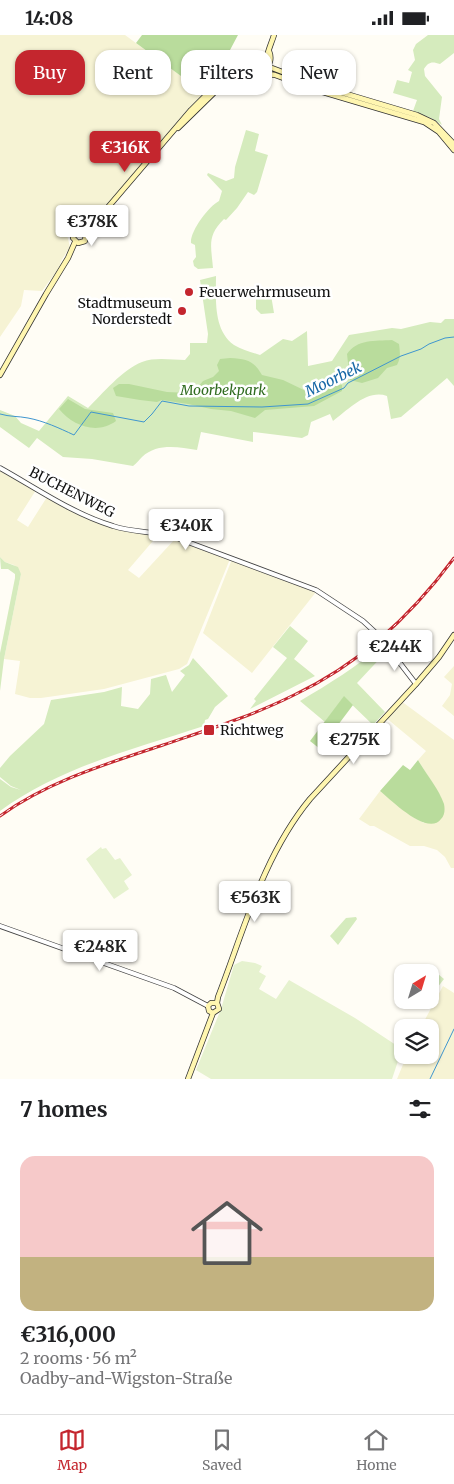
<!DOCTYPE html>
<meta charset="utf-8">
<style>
body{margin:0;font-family:Merriweather,serif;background:#f6f6f6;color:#202124;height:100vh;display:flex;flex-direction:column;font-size:19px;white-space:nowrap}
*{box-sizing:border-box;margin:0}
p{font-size:16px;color:#757577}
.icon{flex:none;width:28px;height:28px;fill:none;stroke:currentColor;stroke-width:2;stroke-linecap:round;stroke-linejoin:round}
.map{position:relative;height:1044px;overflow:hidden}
.panel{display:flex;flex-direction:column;background:#fff;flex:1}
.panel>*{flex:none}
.banner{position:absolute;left:15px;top:15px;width:425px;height:45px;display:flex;gap:10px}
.needle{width:32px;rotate:38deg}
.fabs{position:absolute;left:394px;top:929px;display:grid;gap:10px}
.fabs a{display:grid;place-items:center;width:45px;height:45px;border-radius:10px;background:#fff;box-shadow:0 1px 4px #0004;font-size:25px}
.price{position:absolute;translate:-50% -42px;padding:0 11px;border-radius:5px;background:#fff;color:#222;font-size:16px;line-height:32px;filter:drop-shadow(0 1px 2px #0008)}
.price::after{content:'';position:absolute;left:50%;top:30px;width:15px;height:11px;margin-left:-8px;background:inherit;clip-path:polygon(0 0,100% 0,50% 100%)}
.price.selected{background:#c4262e;color:#fff}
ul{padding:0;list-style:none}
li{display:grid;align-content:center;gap:10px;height:265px;padding:0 20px}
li+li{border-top:1px solid #e0e0e0}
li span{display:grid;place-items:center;height:155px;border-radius:15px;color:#555}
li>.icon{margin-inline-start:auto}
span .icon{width:90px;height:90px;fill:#fffc;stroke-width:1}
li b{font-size:21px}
h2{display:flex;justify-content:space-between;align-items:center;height:60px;padding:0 20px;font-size:21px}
.pill{padding:0 18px;border-radius:15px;background:#fff;box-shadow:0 1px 4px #0004;font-size:18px;line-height:45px}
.pill.selected{background:#c4262e;color:#fff}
.status{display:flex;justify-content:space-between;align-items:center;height:35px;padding:0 25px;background:#fff;direction:ltr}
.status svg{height:14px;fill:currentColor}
.tab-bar{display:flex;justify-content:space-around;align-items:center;height:70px;border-top:1px solid #e0e0e0;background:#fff;font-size:14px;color:#757577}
.tab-bar a{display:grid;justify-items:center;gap:2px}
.tab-bar .selected{color:#c4262e}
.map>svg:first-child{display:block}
.farmland{fill:#f6f3d4}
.green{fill:#d5ebbd}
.forest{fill:#b9dc9c}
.pitch{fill:#e6f2cf}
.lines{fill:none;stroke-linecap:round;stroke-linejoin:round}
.stream{stroke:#3f96cf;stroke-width:1}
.tertiary-casing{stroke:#444;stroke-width:5.5}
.secondary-casing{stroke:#333;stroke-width:6}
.tertiary{stroke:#fff;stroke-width:4}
.secondary{stroke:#fff6b0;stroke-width:4.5}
.rail-casing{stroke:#c4262e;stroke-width:3}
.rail{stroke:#fff;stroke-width:1;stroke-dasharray:4;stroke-linecap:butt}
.tertiary-bridge-casing{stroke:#444;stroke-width:5.5;stroke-linecap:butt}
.tertiary-bridge{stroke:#fff;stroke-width:4}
.poi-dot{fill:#c4262e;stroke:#fff;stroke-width:2}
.labels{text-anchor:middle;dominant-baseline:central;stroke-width:5;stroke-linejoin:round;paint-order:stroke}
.poi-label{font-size:14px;fill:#111;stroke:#fff;text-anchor:start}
.park-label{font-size:14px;font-style:italic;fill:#2f6b1f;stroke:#fff}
.street-label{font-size:14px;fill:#111;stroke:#fff}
.water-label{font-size:15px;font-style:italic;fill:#1768a6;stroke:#fff}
</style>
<div class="status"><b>14:08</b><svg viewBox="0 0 49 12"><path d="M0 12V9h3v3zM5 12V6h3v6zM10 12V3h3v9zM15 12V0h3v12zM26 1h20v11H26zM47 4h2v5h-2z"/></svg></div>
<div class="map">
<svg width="454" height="1044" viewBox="0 0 454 1044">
<rect width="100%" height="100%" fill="#fffdf5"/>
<path class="farmland" d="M0 0H125L204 58 187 75 101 178 86 191 78 189 70 193 67 200 70 212 61 226 59 233 42 256 24 255 21 271 0 302Z
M0 435 36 455 17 485 28 492 47 462 91 485 114 493 159 499 128 535 139 543 175 504 230 524 187 629 179 634 104 654 41 663H30L15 659 20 626 4 624 21 539 14 530 5 527 0 522Z
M232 524 316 557 252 638 203 598Z
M454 631V681L442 671 450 660 452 649 444 642Z
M401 666 454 705V833H451L445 822 437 815 424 811H410L374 791H370L359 784 380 756 413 782 424 788 441 762 418 725 426 716 385 682Z
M443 951 454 958V1044H397L407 1020H430V992H421Z"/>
<path class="green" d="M428 0H454V18L440 29C432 26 428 27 424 34L425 41 442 62 439 84 442 90 431 83 413 76 417 65 393 58 397 45 409 48 412 37 408 35 415 25 413 15 416 9Z
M246 95 259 99 255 116 268 120 257 157 254 160 248 157 237 173 226 185 224 184C207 201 211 210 213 233L198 234 194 231 193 226 196 222 195 210 191 208C190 196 209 171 219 166L222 156 207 140 208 138 226 146 234 143 235 132Z
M216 241C216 264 213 295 234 310 242 315 251 317 260 320L283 304 292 306 307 296 308 331 332 326 349 300 392 293 401 294 430 287 441 288 445 284H454V351L447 343 401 382 391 384 387 361C367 354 348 375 333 386L330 379 311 387 308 400 302 403 253 397V407L201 397 197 415C178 412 157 408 142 422 139 425 137 428 133 431L92 424 63 422 37 403 29 413 0 392V375L15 381 21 388 39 396 68 361 88 373C102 359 123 334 142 327 155 322 172 325 185 325L190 319V308H207L208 299 200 245Z
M256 258H268L271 260 274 278 261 279 256 274Z
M0 522 5 527 18 532 21 539 4 624 0 656V618L15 543V539L8 534H1Z
M290 591 308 606 294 624 315 641 250 674 256 666 254 664 287 623 273 612Z
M382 610 387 616 357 648 385 677 373 690 344 662 325 687 300 666C329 649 356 632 382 610Z
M193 623 228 661 215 672 208 684 205 685 204 691C134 714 60 732 0 776V744L11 752 21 755 11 751 0 742V733L10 721 44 689 51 665 104 657 122 652 121 671 138 674 150 659 151 644 166 640 172 657 185 640 180 636 189 630Z
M356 882 357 884 338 910 330 901 346 883Z
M430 939H438L444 944 430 962Z"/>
<path class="forest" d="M142 0H238L230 15 232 20 241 19 257 23 256 31C232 33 220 42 204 58L136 8Z
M392 305 399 309C400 317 401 323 397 330L387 333 378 343 362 348 350 345 347 319C357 304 375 306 392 305Z
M230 323C247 324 253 325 262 340L283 345 306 356 317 355 326 349 342 350V356L314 371 265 375 255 383 231 376 211 374 188 369 162 365 157 367 140 365 116 361 113 353 119 349H129L167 357 189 358 197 353 203 346 213 342 219 336 217 330 220 324Z
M68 364 85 374 113 378 116 386C97 400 73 391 59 374Z
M344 661 353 670 320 714 310 706Z
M418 725C426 739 439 754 444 769 445 774 445 780 441 784 428 802 391 765 380 756L403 730 410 735Z"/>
<path class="pitch" d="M101 812 102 814 106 813 115 825 120 823 132 840 124 846 129 854 114 864 86 824Z
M242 926 255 928 262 931 259 937 266 941 259 954 276 964 289 945 355 983 402 1014 392 1044H211L196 1035 221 974 234 930Z"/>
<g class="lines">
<path class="stream" d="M0 379C10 382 18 381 28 383 44 386 59 393 74 400L91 377 144 387 152 379 162 366 189 371 262 372 308 369 344 353 348 348 401 321 421 314 429 309 445 303 454 302
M430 1044 454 994"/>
<defs>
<path id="tertiary" d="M0 433C36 453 73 479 113 491 134 498 156 496 177 503L316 555 363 586 376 598
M386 610 416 649
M0 891 174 953 208 971"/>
<path id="secondary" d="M267 33C264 23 271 10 274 0
M267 34C270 28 272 23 269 16
M178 93 223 49 240 40 255 37 275 40 316 55 424 87 439 97 454 115
M86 198 83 194H77L73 198V203L78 208 85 206 86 198 191 75 220 46 242 35 255 33H272L320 51 417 80 434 88 454 109
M0 340 46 259 68 223 75 207
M213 978 219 974 217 968 218 962C244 895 263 821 310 764L416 649 439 622 454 600
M213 978 209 976 208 971 211 968H217
M188 1044 213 978"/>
</defs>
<use href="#tertiary" class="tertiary-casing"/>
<use href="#secondary" class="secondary-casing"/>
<use href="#tertiary" class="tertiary"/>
<use href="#secondary" class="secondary"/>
<defs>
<path id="rail" d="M0 781C49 746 106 729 163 710 207 695 252 681 294 660 358 630 412 580 454 523"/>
</defs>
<use href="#rail" class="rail-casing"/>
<use href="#rail" class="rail"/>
<defs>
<path id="tertiary-bridge" d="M376 598 386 610"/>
</defs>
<use href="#tertiary-bridge" class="tertiary-bridge-casing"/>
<use href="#tertiary-bridge" class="tertiary-bridge"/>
</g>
<g class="poi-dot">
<circle cx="189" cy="257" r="5"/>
<circle cx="182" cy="276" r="5"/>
<rect x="203" y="689" width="12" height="12" rx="2.5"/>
</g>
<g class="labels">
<g class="poi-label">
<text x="199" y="257">Feuerwehrmuseum</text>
<text x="172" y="268" text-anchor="end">Stadtmuseum<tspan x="172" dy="16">Norderstedt</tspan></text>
<text x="220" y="695">Richtweg</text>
</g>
<g class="park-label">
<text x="223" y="355">Moorbekpark</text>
</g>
<g class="street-label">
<text transform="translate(72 457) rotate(27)">BUCHENWEG</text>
</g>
<g class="water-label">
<text transform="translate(333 344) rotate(-26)">Moorbek</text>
</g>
</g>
</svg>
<div class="fabs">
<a><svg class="needle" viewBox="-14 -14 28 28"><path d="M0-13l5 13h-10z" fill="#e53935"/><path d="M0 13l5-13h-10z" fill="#757577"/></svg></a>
<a><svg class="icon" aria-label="layers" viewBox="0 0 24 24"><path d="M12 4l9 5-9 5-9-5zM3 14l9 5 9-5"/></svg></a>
</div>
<b class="price selected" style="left:125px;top:138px">€316K</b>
<b class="price" style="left:92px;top:212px">€378K</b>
<b class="price" style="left:186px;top:516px">€340K</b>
<b class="price" style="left:395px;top:637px">€244K</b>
<b class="price" style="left:354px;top:730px">€275K</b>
<b class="price" style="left:255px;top:888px">€563K</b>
<b class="price" style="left:100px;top:937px">€248K</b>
<div class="banner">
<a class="pill selected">Buy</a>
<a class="pill">Rent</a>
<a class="pill">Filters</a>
<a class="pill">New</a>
</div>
</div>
<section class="panel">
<h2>7 homes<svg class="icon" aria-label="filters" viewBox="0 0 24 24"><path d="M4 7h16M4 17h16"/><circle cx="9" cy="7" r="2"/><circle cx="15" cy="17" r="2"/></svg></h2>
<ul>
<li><span style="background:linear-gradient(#f6c9c9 65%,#c2b280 0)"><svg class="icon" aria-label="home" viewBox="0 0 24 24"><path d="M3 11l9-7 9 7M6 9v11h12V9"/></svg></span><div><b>€316,000</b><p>2 rooms · 56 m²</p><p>Oadby-and-Wigston-Straße</p></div></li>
</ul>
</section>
<nav class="tab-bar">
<a class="selected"><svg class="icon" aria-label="map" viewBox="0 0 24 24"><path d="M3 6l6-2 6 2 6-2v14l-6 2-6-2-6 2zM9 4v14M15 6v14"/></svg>Map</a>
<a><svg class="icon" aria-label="saved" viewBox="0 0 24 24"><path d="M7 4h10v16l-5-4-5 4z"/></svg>Saved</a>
<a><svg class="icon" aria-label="home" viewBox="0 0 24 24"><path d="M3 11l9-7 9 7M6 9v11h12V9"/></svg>Home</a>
</nav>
